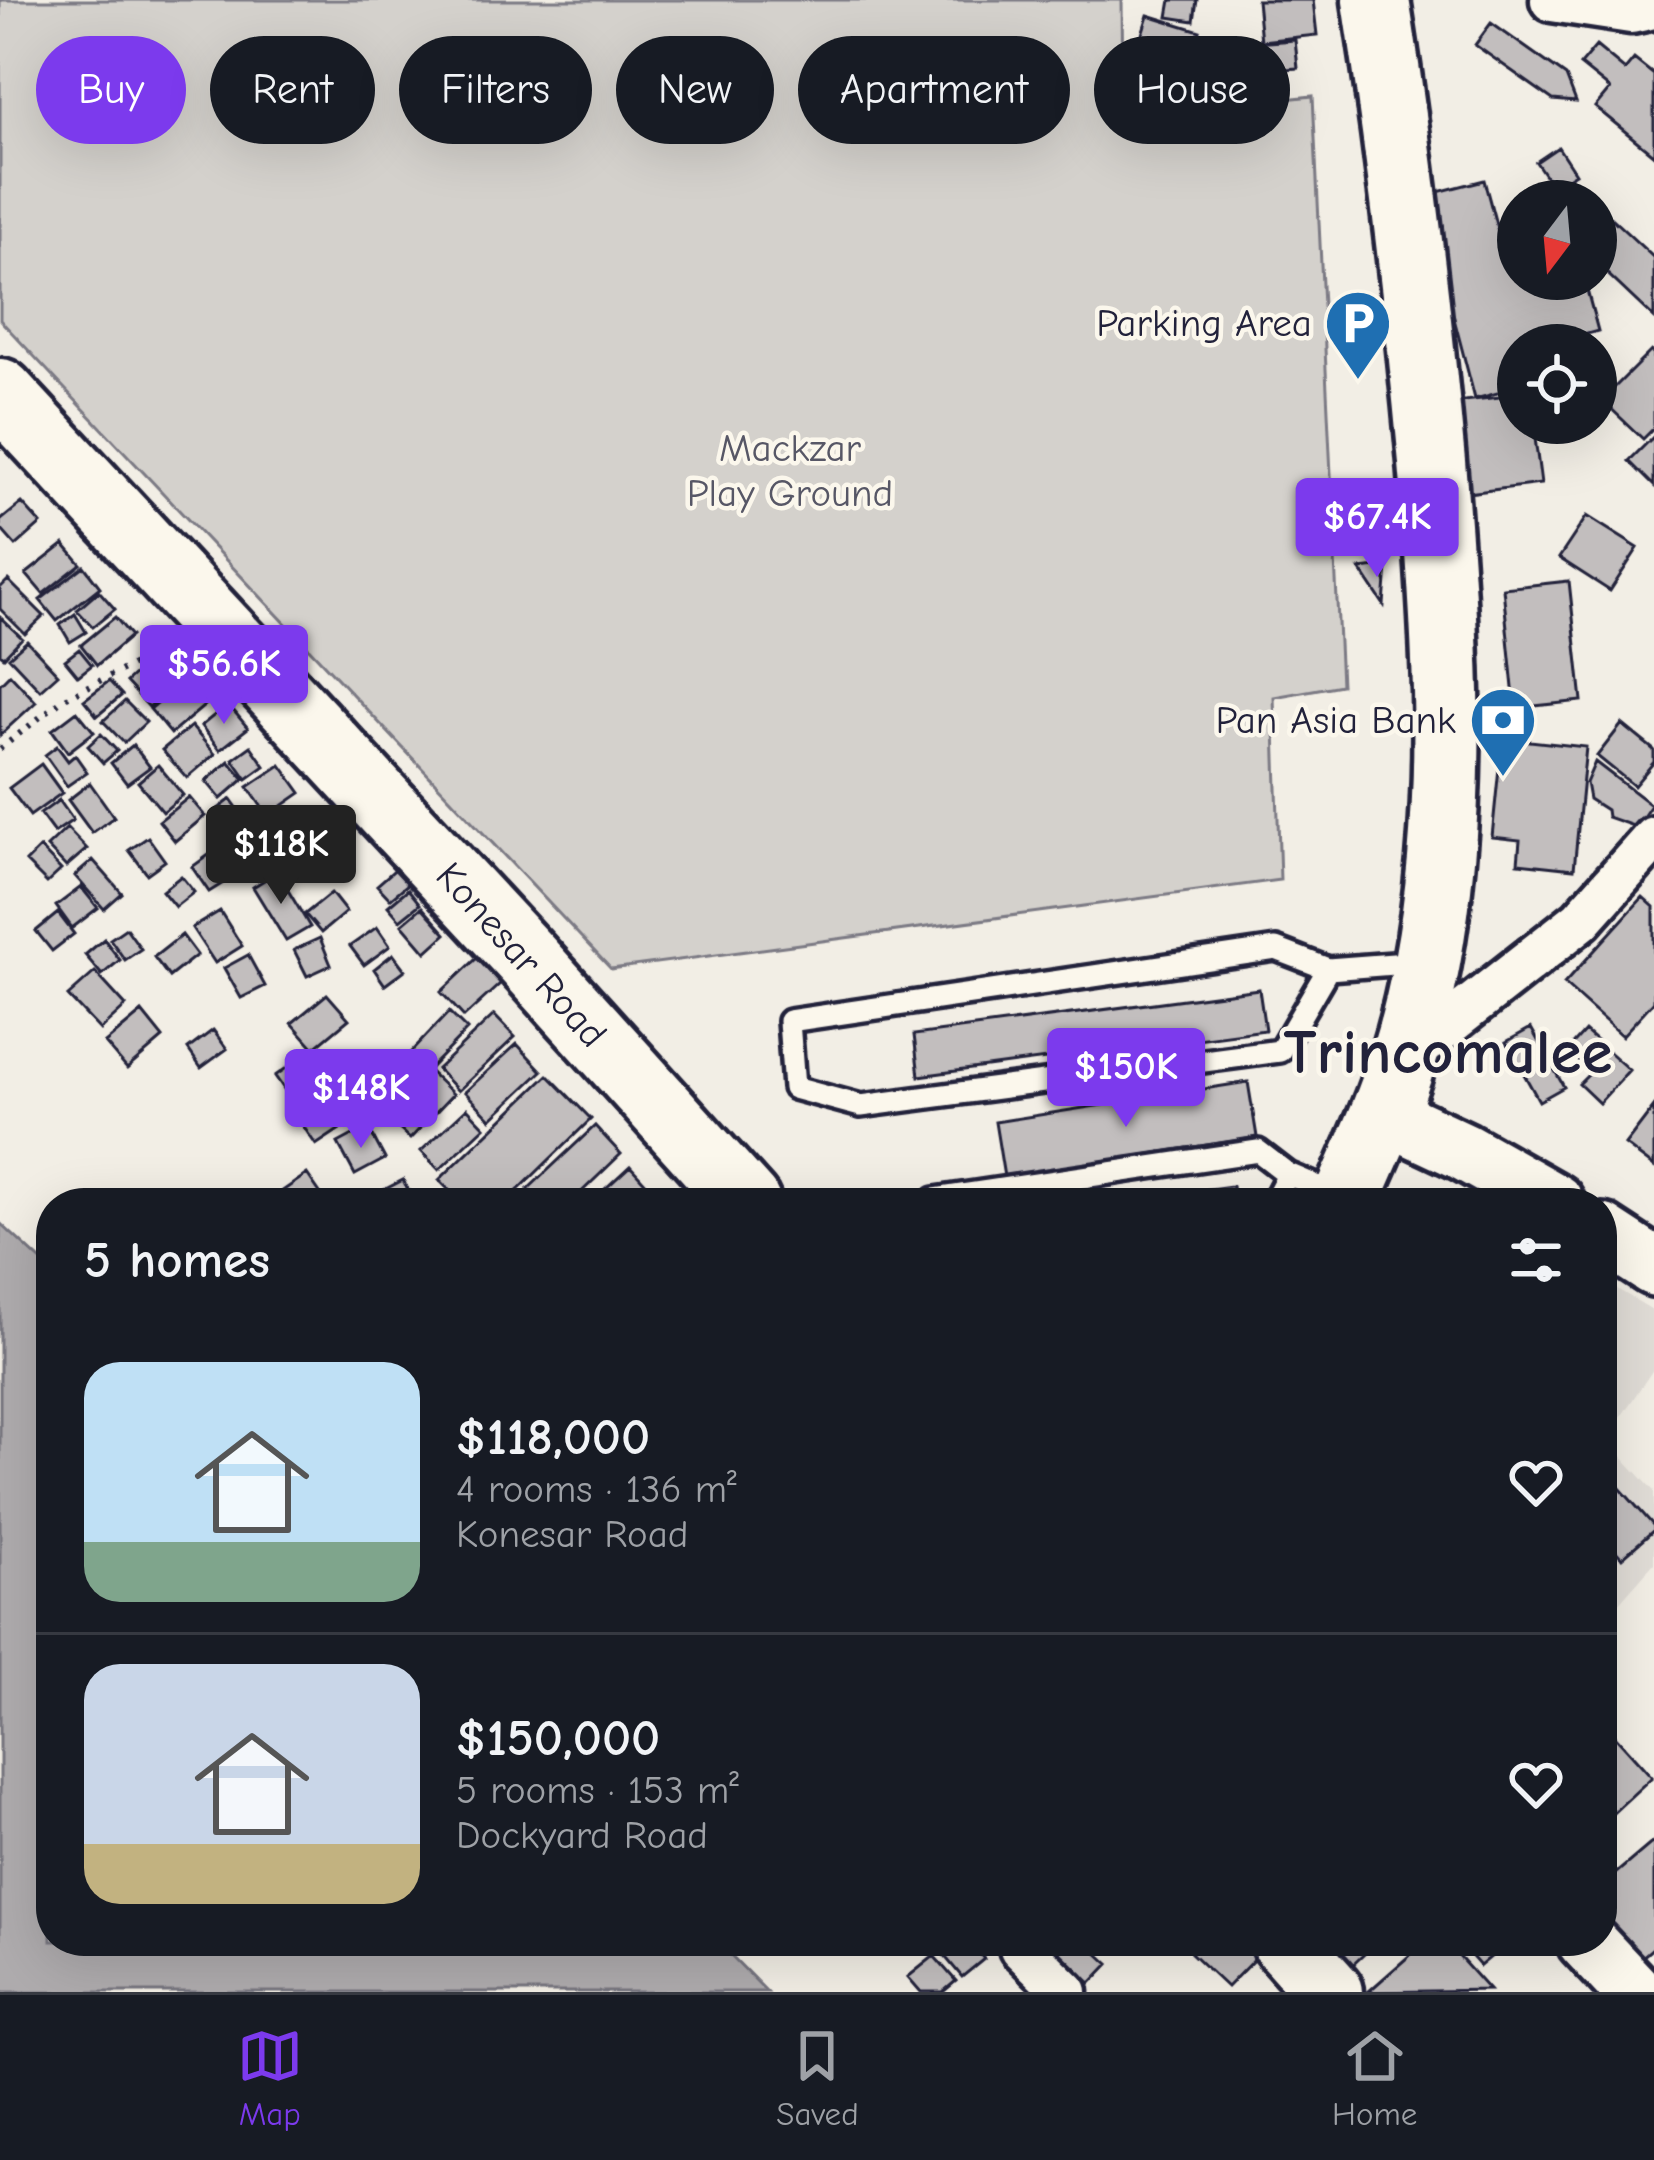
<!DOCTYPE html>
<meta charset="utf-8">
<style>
body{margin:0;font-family:"Comic Neue",sans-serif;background:#242831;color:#f1f3f6;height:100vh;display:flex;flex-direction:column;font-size:45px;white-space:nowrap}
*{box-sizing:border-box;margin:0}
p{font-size:39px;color:#9ea1a6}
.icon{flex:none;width:66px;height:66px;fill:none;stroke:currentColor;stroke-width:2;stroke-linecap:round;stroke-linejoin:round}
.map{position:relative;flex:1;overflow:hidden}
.drawer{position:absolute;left:36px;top:1188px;width:1581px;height:768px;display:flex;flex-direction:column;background:#171b24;border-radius:48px;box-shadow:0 12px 48px #0002}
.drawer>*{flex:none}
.guide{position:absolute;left:36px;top:36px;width:1584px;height:108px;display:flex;gap:24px}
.needle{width:78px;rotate:196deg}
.buttons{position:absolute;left:1497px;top:180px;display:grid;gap:24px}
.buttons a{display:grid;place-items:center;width:120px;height:120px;border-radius:50%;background:#171b24;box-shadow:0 12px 48px #0002;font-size:60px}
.price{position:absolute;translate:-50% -102px;padding:0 27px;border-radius:12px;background:#7c3aed;color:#fff;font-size:39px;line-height:78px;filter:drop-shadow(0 3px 6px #0008)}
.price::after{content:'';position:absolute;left:50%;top:72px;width:36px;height:27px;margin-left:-18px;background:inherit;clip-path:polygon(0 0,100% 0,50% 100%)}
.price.current{background:#222;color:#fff}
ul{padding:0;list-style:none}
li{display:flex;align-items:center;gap:36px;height:300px;padding:0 48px}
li+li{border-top:3px solid #363941}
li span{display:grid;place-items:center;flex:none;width:336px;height:240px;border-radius:36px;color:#555}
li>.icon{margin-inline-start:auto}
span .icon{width:144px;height:144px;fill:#fffc;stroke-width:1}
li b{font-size:51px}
h2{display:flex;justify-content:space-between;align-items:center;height:144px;padding:0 48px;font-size:51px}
.chip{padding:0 42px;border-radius:54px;background:#171b24;box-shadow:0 12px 48px #0002;font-size:42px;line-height:108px}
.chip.current{background:#7c3aed;color:#fff}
.menu{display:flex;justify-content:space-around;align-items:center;height:168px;border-top:3px solid #363941;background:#171b24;font-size:33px;color:#9ea1a6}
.menu a{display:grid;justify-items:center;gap:6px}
.menu .current{color:#7c3aed}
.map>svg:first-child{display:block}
.built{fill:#e0dcd6}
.green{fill:#d4d1cc;stroke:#7b7a84;stroke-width:3}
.water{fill:#aeabad;stroke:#76747f;stroke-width:3}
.building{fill:#c2bebe;stroke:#22223b;stroke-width:3}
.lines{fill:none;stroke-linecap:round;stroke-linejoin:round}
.service-casing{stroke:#22223b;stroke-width:30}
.minor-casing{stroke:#22223b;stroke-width:51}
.secondary-casing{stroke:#22223b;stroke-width:66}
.primary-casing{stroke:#22223b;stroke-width:75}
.path{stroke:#22223b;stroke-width:6;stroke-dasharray:3 9;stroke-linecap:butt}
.service{stroke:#fbf7ec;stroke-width:21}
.minor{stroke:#fbf7ec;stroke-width:42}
.secondary{stroke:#fbf7ec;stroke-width:57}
.primary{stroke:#fbf7ec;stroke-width:66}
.labels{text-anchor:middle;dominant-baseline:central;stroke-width:9;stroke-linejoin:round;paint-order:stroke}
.poi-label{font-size:39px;fill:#22223b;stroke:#fbf7ec;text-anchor:end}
.park-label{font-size:39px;fill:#575766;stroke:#fbf7ec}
.street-label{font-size:39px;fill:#22223b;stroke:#fbf7ec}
.town-label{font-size:63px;font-weight:bold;fill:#22223b;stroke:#fbf7ec}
</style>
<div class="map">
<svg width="1654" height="1992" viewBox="0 0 1654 1992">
<rect width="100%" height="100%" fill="#f2eee5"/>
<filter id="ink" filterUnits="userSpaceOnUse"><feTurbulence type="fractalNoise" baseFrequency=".00833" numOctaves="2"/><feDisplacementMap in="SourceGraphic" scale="24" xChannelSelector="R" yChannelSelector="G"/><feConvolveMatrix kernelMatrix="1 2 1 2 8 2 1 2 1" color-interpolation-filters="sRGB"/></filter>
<g filter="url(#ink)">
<path class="built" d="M1602 1280 1654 1311V1368L1606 1439 1654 1491V1563L1602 1622Z"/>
<path class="green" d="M0 0H1122L1123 95 1133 115 1313 96 1341 685 1274 697 1280 880 611 969 0 320Z"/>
<path class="water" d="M0 1223 51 1270V1941H717L767 1992H0Z"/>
<path class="building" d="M1171 0H1197L1194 21 1168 17Z
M1257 0H1313L1317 35 1261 41Z
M1148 15 1200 31 1189 66 1137 50Z
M1491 23 1566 76 1576 102 1553 100 1475 45Z
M1295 40 1298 68 1256 71 1253 43Z
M1596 46 1625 70 1634 59 1654 75V155L1595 107 1610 89 1580 65Z
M1156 66 1158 92 1139 93 1137 68Z
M1214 77 1218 99 1195 103 1191 81Z
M1185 80 1186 105 1168 107 1167 82Z
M1558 147 1575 173 1553 187 1536 162Z
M1484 180 1502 247 1518 242V279H1584L1598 331 1548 345H1518V353L1504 357 1513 389 1475 399 1422 196Z
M1611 218 1654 258V318L1596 263V235Z
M1651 351 1654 354V428L1643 439 1602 400Z
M1518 395V423H1533L1541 484 1467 493 1455 402Z
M1654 436V486L1629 461Z
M22 503 41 524 16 546 0 528V521Z
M1587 516 1638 548 1610 591 1559 558Z
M64 544 81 564 43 594 26 574Z
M84 566 100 587 57 621 40 600Z
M1387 566 1384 605 1360 569Z
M8 580 44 616 25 634 0 609V588Z
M1569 581 1582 701 1515 708 1503 588Z
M99 591 115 609 93 627 77 610Z
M75 614 86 632 70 642 60 625Z
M0 617 22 638 4 657 0 654Z
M115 617 131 636 97 665 81 645Z
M27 641 58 674 40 690 9 657Z
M179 646 192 660 173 676 161 662Z
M79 649 92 665 78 676 65 660Z
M145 665 167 690 149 707 126 682Z
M196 672 216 696 171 734 150 709Z
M10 674 36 702 0 735V684Z
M109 681 122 695 97 716 84 700Z
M125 701 146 722 124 743 103 721Z
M228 704 248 728 220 750 201 726Z
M77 711 94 732 68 752 52 730Z
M1622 724 1654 750V762L1634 786 1597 756Z
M191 726 215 754 187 778 162 750Z
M101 734 117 751 103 763 88 746Z
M1502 738 1586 747 1574 869 1518 863 1520 840 1492 837Z
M133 745 150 767 127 784 111 763Z
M57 746 68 761 75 755 87 772 67 786 45 755Z
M251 746 265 766 247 779 233 759Z
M229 761 244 779 221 799 206 781Z
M1595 762 1651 805 1636 827 1607 817 1606 810 1589 799 1586 783Z
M41 764 62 793 30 816 9 788Z
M158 765 183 795 163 812 138 782Z
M281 765 301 793 268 816 248 787Z
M90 783 114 817 92 833 68 800Z
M189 797 205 816 175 841 159 821Z
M231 799 248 823 231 836 213 813Z
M59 800 73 820 54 833 40 814Z
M67 828 87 849 66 867 47 847Z
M251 828 270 856 241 875 222 847Z
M323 834 338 850 314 872 300 856Z
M148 837 165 861 147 874 129 850Z
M40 848 61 870 47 883 26 862Z
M210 854 228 880 209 892 192 867Z
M93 860 122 893 104 909 75 876Z
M401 864 414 879 390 899 377 885Z
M277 872 310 927 286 941 253 887Z
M181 876 194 892 175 907 162 891Z
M81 887 98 908 72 928 56 906Z
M408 889 420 904 400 920 388 906Z
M331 893 346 912 321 933 305 914Z
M1643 897 1654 907V1001L1622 1036 1564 984Z
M422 907 446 934 426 952 402 924Z
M220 911 242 946 215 963 192 928Z
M58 913 74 934 52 951 36 931Z
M377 927 390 946 364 965 350 946Z
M126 928 141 949 125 960 110 939Z
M182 935 197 955 169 977 154 957Z
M320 938 331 965 307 976 294 950Z
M104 939 120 960 102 975 85 955Z
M393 954 405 970 385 985 374 969Z
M248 955 265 986 241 998 224 968Z
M477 958 501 983 464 1017 441 992Z
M95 972 126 1006 100 1030 68 996Z
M1259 989 1265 1030 919 1076 914 1035Z
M327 994 349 1019 314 1048 292 1023Z
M142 1012 163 1038 127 1069 105 1043Z
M449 1012 467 1030 428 1070 411 1052Z
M494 1015 515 1037 458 1091 437 1069Z
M1531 1028 1564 1087 1539 1101 1506 1042Z
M213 1030 227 1049 201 1068 188 1049Z
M1585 1031 1629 1070 1599 1103 1579 1084 1590 1073 1567 1051Z
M517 1044 542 1071 491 1119 465 1092Z
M302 1057 313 1073 286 1092 275 1076Z
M398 1062 415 1079 377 1114 361 1097Z
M428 1070 453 1094 410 1139 384 1115Z
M548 1075 591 1119 505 1203H462L439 1180Z
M1248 1082 1257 1137 1004 1177 995 1122Z
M332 1099 349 1123 316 1145 299 1120Z
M1654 1107V1167L1625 1145Z
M467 1108 485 1127 439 1170 421 1151Z
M595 1126 621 1154 570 1203H541L528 1189Z
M368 1127 385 1159 355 1175 338 1143Z
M630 1166 662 1201 590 1203Z
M307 1174 327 1203H290L281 1192Z
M403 1180 415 1203H380L376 1194Z
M1232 1186 1234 1203H1104Z
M1611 1478 1654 1526V1530L1622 1558 1602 1535V1486Z
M1606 1726 1652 1777 1602 1823V1730Z
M1654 1841V1947L1633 1965 1602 1930V1885Z
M932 1941H969L984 1959 962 1977Z
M1054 1941H1084L1109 1964 1091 1983 1050 1945Z
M1202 1941H1253L1263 1950 1227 1987 1191 1953Z
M1311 1941H1378L1343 1974Z
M1426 1941H1445L1489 1990 1368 1992Z
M1458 1941H1510L1480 1966Z
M934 1956 956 1981 943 1992H921L908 1977Z"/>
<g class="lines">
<defs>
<path id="service" d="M1328 969 1280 1051 861 1106 794 1088 789 1021 1276 949 1328 969 1420 962
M937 1203 935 1199 1258 1151 1288 1174 1340 1196
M1273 1203 1288 1174"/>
<path id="minor" d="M1552 0 1631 12 1654 7
M1404 1059 1581 920 1654 838
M1021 1941V1948L1066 1992"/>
<path id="secondary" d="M1384 1114 1463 1151 1555 1203
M1602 1233 1654 1267
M1586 1941 1634 1992"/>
<path id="primary" d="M0 392 526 958 747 1203
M1345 1203C1365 1156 1388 1109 1403 1059 1413 1028 1421 994 1427 962 1458 797 1446 628 1432 462 1418 308 1400 153 1376 0
M1284 1941 1330 1992"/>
</defs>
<use href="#service" class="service-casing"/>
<use href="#minor" class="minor-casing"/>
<use href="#secondary" class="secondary-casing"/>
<use href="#primary" class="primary-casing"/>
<path class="path" d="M0 749 63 699 136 663 166 639"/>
<use href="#service" class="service"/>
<use href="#minor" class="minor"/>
<use href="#secondary" class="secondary"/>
<use href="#primary" class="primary"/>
</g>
</g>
<defs>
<symbol id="parking-pin" viewBox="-11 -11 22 30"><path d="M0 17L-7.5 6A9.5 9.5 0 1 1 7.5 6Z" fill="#1f6fb2" stroke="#fbf7ec"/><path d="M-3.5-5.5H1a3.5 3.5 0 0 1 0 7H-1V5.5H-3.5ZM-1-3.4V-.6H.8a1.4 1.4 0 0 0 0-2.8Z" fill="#fff"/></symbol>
<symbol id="bank-pin" viewBox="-11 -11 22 30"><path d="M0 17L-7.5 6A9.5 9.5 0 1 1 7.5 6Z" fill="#1f6fb2" stroke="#fbf7ec"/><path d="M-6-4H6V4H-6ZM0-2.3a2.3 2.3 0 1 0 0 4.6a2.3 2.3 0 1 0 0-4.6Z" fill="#fff"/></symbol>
</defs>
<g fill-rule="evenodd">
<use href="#parking-pin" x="1320" y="285" width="76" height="104"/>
<use href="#bank-pin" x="1465" y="682" width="76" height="104"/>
</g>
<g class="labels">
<g class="poi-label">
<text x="1312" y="323">Parking Area</text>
<text x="1456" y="720">Pan Asia Bank</text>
</g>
<g class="park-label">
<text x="790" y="448">Mackzar<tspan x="790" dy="45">Play Ground</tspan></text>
</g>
<g class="street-label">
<text transform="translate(521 955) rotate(48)">Konesar Road</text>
</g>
<g class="town-label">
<text x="1448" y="1052">Trincomalee</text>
</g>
</g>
</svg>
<div class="buttons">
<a><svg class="needle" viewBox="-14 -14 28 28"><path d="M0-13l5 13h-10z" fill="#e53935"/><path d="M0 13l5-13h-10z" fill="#9ea1a6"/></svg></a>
<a><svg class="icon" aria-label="locate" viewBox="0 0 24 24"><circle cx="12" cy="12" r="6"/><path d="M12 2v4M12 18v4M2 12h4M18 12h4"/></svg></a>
</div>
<b class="price" style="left:1377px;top:580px">$67.4K</b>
<b class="price" style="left:224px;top:727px">$56.6K</b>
<b class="price current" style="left:281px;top:907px">$118K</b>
<b class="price" style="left:1126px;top:1130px">$150K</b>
<b class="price" style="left:361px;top:1151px">$148K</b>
<div class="guide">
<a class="chip current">Buy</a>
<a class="chip">Rent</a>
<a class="chip">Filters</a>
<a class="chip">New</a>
<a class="chip">Apartment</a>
<a class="chip">House</a>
</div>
<section class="drawer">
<h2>5 homes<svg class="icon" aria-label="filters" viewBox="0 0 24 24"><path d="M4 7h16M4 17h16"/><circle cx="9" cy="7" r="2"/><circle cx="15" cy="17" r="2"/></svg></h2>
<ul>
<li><span style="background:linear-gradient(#bfe0f5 75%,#7fa58c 0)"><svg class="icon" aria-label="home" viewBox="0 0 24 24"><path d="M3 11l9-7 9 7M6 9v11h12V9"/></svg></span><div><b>$118,000</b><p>4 rooms · 136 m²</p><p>Konesar Road</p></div><svg class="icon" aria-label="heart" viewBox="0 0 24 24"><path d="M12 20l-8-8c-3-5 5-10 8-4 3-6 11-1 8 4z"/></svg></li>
<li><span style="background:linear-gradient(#c9d6e8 75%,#c2b280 0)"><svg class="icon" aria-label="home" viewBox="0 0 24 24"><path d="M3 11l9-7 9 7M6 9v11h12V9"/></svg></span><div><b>$150,000</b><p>5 rooms · 153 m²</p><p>Dockyard Road</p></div><svg class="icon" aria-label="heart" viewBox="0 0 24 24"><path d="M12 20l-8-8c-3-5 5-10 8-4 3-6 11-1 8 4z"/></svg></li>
</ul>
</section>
</div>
<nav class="menu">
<a class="current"><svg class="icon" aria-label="map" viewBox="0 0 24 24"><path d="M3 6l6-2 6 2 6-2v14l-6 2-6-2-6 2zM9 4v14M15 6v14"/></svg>Map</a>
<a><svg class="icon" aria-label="saved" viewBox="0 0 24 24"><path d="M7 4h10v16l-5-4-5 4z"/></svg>Saved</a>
<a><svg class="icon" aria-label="home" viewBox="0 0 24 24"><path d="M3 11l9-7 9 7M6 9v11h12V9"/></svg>Home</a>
</nav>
